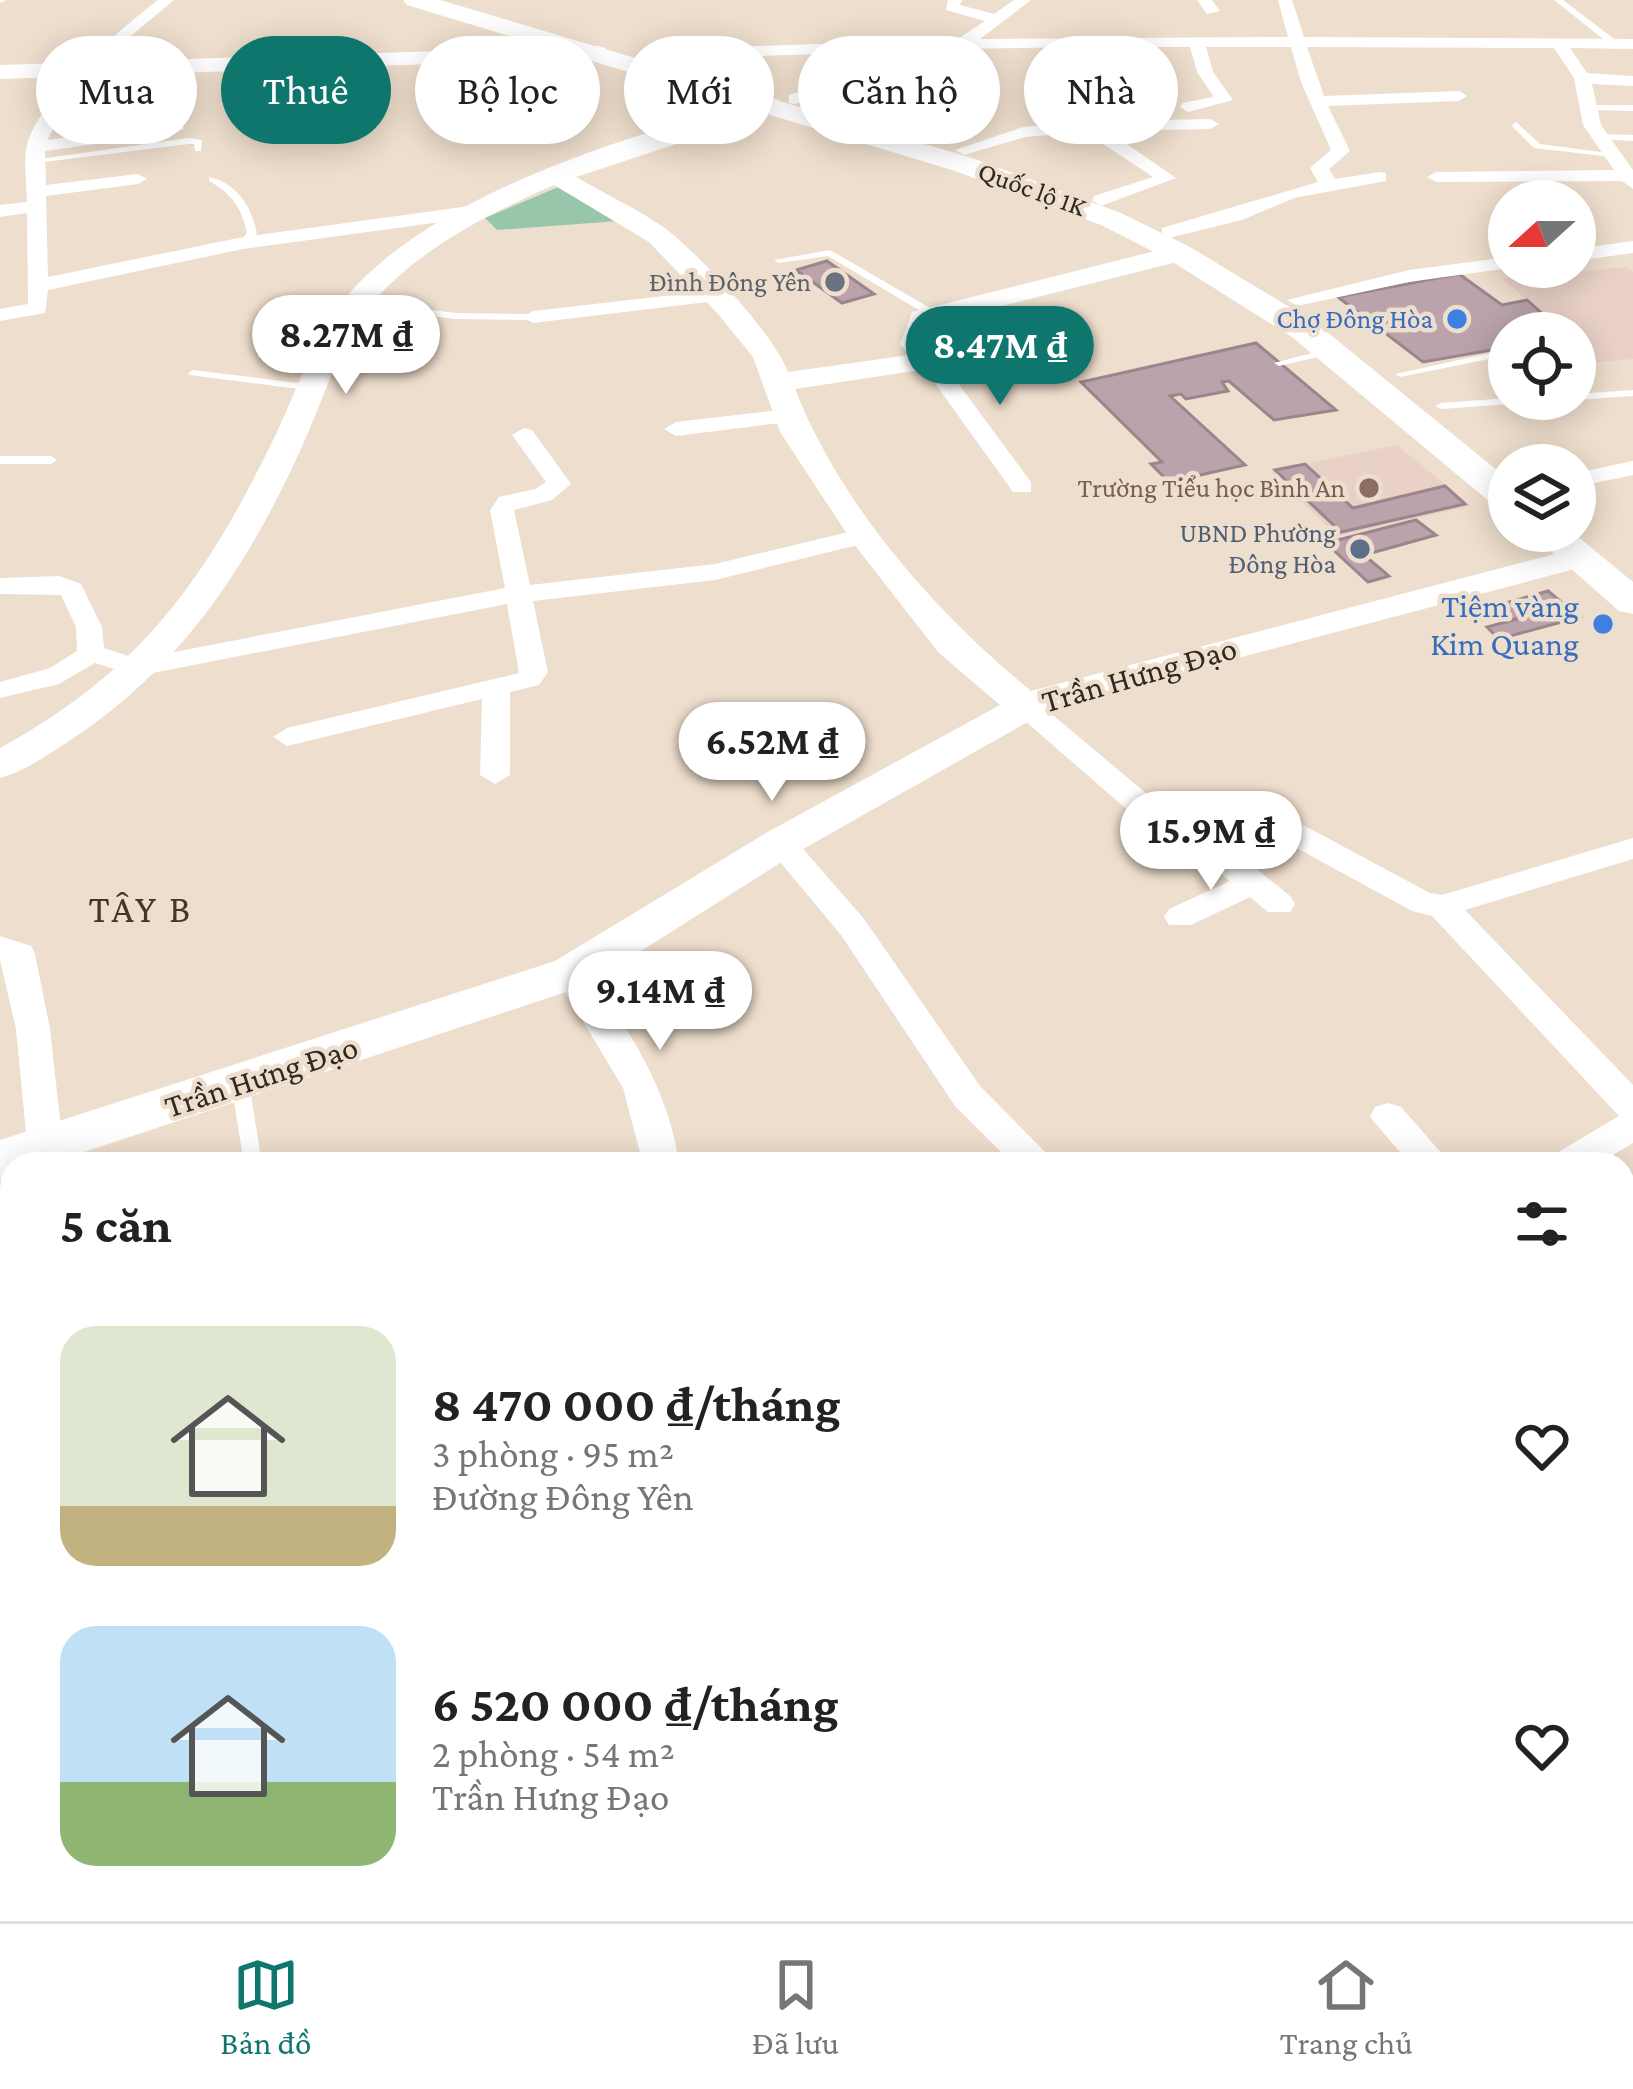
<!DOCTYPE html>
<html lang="vi">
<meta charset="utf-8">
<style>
body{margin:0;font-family:"Crimson Pro",serif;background:#f2f2f2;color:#222;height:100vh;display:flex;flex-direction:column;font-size:45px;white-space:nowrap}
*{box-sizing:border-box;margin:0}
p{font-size:39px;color:#767676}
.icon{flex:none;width:66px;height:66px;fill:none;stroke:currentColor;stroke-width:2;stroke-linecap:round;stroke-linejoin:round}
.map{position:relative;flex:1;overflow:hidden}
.sheet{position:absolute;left:0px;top:1152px;width:1635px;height:771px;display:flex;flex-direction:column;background:#fff;border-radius:36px 36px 0 0;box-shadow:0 6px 30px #0003}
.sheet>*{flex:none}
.top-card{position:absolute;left:36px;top:36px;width:1563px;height:108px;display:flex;gap:24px}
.needle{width:78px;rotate:249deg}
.controls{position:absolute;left:1488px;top:180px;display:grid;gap:24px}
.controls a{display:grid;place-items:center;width:108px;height:108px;border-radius:50%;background:#fff;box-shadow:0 6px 30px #0003;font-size:60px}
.price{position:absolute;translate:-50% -102px;padding:0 27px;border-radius:42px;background:#fff;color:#222;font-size:39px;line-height:78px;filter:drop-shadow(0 3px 6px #0008)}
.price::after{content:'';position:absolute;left:50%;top:72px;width:36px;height:27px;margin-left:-18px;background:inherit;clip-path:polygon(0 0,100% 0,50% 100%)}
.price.active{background:#0f766e;color:#fff}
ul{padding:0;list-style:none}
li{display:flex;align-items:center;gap:36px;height:300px;padding:0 60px}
li span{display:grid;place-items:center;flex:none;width:336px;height:240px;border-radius:36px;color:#555}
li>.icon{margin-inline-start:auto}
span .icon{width:144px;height:144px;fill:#fffc;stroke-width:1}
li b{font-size:51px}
h2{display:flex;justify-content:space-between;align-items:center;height:144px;padding:0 60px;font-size:51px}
.tag{padding:0 42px;border-radius:54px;background:#fff;box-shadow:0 6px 30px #0003;font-size:42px;line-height:108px}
.tag.active{background:#0f766e;color:#fff}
.menu{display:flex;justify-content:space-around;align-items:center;height:168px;border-top:3px solid #e0e0e0;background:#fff;font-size:33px;color:#767676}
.menu a{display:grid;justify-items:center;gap:6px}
.menu .active{color:#0f766e}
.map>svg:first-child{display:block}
.education{fill:#e9d1c8}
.green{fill:#98c6aa}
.building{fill:#baa3aa;stroke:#9c858c;stroke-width:3}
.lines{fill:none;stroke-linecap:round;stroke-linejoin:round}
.lane{fill:#fff;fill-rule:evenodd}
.street{fill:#fff;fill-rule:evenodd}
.secondary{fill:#fff;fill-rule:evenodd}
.primary{fill:#fff;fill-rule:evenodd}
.worship-dot{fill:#6b7280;stroke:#eedecd;stroke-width:4.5}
.shop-dot{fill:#3f7fe0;stroke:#eedecd;stroke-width:4.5}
.education-dot{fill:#8d6e63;stroke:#eedecd;stroke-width:4.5}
.service-dot{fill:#5c6f8a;stroke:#eedecd;stroke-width:4.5}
.labels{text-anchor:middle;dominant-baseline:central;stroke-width:9;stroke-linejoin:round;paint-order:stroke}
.far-street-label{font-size:27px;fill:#2f2922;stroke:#eedecd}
.far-worship-label{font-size:27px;fill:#5b616d;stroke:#eedecd;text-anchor:end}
.far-shop-label{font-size:27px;fill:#366cbe;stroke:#eedecd;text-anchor:end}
.far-education-label{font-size:27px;fill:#785e54;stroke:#eedecd;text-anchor:end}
.far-service-label{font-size:27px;fill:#4e5e75;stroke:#eedecd;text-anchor:end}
.shop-label{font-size:33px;fill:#366cbe;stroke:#eedecd;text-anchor:end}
.street-label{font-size:33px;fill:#2f2922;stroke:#eedecd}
.quarter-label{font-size:39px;letter-spacing:3px;fill:#443729;stroke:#eedecd}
</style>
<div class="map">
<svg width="1633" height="1921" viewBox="0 0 1633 1921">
<rect width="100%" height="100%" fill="#eedecd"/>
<path class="education" d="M1627 267 1633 272V359L1597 362 1575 343V333H1564L1502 278Z
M1397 445 1471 506 1338 536 1270 471Z"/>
<path class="green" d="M561 186 618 221 497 230 485 218Z"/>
<path class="building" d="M827 261 874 294 842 303 796 270Z
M1459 274 1502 305 1527 300 1564 333H1509V347L1423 362 1338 297Z
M1256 343 1336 410 1274 420 1229 381 1222 382 1228 391 1186 399 1181 394 1170 396 1245 465 1169 482 1151 464 1162 462 1081 382Z
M1305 464 1353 508 1445 486 1465 504 1341 532 1275 470Z
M1416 520 1436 535 1364 555 1389 576 1368 582 1326 543Z
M1548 591 1566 606 1511 620 1495 606Z
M1566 606 1580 617 1499 639 1487 627Z"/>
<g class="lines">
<path class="lane" d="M0 0H6L0 3Z
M1554 0H1563L1618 42V46H1612Z
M454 59H460L503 105 539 123V127H533L497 109 454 63Z
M1591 105H1633V111L1588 110Z
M1516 122 1540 144 1616 154 1612 157 1534 148 1513 127 1512 125Z
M1600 134 1633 135V141L1597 139V135Z
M189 138 202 140 201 151H195L194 144H189L36 163 32 160Z
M209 177C237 183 251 206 257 233L246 245 238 243 247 233C242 208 231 193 209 181Z
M830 250 937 312 938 314 929 316 828 256 779 263 774 260Z
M376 303 456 313 533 314 538 317 533 320 456 319 376 309 352 313 347 310Z
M1331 348 1335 349V353L1279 366 1274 363Z
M1509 349V355L1400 377 1395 374Z
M193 370 314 385 320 388 314 391 189 375 188 373Z
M1633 390V396L1575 400 1571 399H1575V394Z
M1509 398 1548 399 1542 402 1441 409 1435 406 1441 403Z
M0 456H51L57 460 51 464H0Z
M240 1076 246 1078 249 1083 262 1164H244L231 1083 234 1078Z
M12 1677V1701L0 1704V1680Z"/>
<path class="street" d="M158 0H174L114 50 99 73 69 101 47 140 176 123 185 128 176 133 45 151 46 185 138 174 147 179 138 184 46 196 48 277 243 237 470 206 479 212 470 218 243 249 48 290 45 313 0 321V309L28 304 27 213 0 217V205L27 202C27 185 23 161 27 145 40 97 119 30 158 0Z
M948 0H962L960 5 994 14 1014 0H1031L980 39 1288 37 1278 0H1292L1304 37 1633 39V49L1570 48 1587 73 1633 76V86L1592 84 1601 125 1633 170V189L1622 181 1436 182 1427 177 1436 172 1614 170 1583 125 1574 78 1554 48 1307 47 1324 96 1459 91 1467 96 1459 101 1328 106 1350 151 1329 169 1335 179 1380 172 1386 173V181L1294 198 1242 220 1169 238 1162 236V228L1318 182 1310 168 1331 150 1301 82 1291 47H1206L1213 72 1233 100 1188 112 1180 107 1182 103 1214 97 1197 72 1190 47H1100L1142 85 1149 102 1120 113 1114 121 1210 119 1219 124 1210 129 1108 131 1176 178 1101 206 1092 200 1094 196 1153 177 1085 132 1025 137 964 155 955 150 1023 127 1096 120 1108 105 1132 99 1082 47 961 49 795 104 789 103V95L928 50 647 60 639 55 647 50 958 39 985 21 946 10Z
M1197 0H1212L1220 11 1207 14Z
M382 58 390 63C374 78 307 114 289 103Z
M1633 241V253L1575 261V249Z
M1509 257V267H1516L1409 282 1297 306 1287 300 1409 270Z
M717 290 724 292V300L533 323 523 317 533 311Z
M930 354 938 356 1031 482V492H1013L919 361Z
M788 409 799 416 796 421 676 436 664 429 676 422Z
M524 428 532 430 571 484 552 500 514 510 530 585 715 564 865 528 878 536 874 541 715 580 533 601 548 672 539 685 510 692V775L495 784 480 775 482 699 287 746 273 737 287 728 519 673 507 604 137 676 95 663 59 684 0 698V682L50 668 77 651 76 627 61 595 0 594V578L59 576 81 584 102 627 104 648 138 659 505 588 490 510 499 497 535 489 546 482 512 435Z
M1633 461V475L1575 487V473Z
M1026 698 1036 701 1153 799 1183 813 1238 793 1249 796 1430 893 1442 895 1633 838V859L1465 910 1633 1085V1143L1598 1164H1550L1555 1154 1619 1116 1432 916 1412 911 1236 815 1205 827 1290 896 1295 904 1290 912H1268L1250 897 1191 925H1169L1164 917 1169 909 1230 881 1171 832 1131 813 1016 713 1012 707Z
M781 833 792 836 864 919 980 1086 1057 1164H1013L955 1106 841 935 770 850 766 843Z
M0 936 31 946 35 954 50 1029 65 1164H29L16 1029 0 960Z
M571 961 583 964C626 1026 669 1088 679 1164H643L623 1088 554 973 559 964Z
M1388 1103 1401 1107 1451 1164H1410L1370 1117 1375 1107Z
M1623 1285 1633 1289V1330L1623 1327Z
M12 1303V1337L0 1340V1306Z
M12 1890V1911H47V1921H0L4 1893Z
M257 1911H307L310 1921H258Z
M754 1911H824L820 1921H749Z
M1536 1911H1586L1591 1921H1539Z"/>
<path class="secondary" d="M598 46 606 48V58L0 79V65Z
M771 98 779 100V110L576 177C605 194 638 209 666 229 700 255 773 333 788 372L909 355 900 344 912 312 1179 245 1192 253 1189 259 935 323 930 343 945 361 940 367 795 389C841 506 935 612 1031 691L1578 548 1590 551 1595 558 1590 565 1071 702 1040 715 796 853 587 985 48 1164H12V1176L0 1180V1140L555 961 766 833 1000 705 939 653 853 543 780 432 753 357 718 314 649 242 554 185C488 214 420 248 372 303 342 338 320 408 300 451 247 567 181 667 72 739 49 754 26 771 0 778V748C143 670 207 577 276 434 297 390 316 333 347 296 436 191 641 131 771 98Z"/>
<path class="primary" d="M403 0H440L975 159 1121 213 1190 247 1316 323 1509 480V510L1496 507 1292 337 1168 259 1101 225 955 171 407 5Z
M1528 531H1571L1633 582V614L1619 611Z"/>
</g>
<circle class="worship-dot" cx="835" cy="282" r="12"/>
<g class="shop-dot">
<circle cx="1457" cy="319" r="12"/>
<circle cx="1603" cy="624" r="12"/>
</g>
<circle class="education-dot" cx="1369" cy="488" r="12"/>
<circle class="service-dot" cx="1360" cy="549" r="12"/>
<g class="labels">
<g class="far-street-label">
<text transform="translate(1032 189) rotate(20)">Quốc lộ 1K</text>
</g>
<g class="far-worship-label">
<text x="811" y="282">Đình Đông Yên</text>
</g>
<g class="far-shop-label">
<text x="1433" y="319">Chợ Đông Hòa</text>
</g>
<g class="far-education-label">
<text x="1345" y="488">Trường Tiểu học Bình An</text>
</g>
<g class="far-service-label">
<text x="1336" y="533">UBND Phường<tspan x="1336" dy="31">Đông Hòa</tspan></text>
</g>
<g class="shop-label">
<text x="1579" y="605">Tiệm vàng<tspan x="1579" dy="38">Kim Quang</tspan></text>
</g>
<g class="street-label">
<text transform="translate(1139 674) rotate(-16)">Trần Hưng Đạo</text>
<text transform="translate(261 1076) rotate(-18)">Trần Hưng Đạo</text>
</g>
<g class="quarter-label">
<text x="141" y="908">TÂY B</text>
</g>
</g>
</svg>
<div class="controls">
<a><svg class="needle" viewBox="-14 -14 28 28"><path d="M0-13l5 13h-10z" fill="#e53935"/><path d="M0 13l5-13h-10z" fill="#767676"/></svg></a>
<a><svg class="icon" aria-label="locate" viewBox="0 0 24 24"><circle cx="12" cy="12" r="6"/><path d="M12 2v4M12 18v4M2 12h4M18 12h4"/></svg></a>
<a><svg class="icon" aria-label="layers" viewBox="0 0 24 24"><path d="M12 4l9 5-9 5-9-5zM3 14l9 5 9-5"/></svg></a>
</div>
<b class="price" style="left:346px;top:397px">8.27M ₫</b>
<b class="price active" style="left:1000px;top:408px">8.47M ₫</b>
<b class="price" style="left:772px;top:804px">6.52M ₫</b>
<b class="price" style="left:1211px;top:893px">15.9M ₫</b>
<b class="price" style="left:660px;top:1053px">9.14M ₫</b>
<div class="top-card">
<a class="tag">Mua</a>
<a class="tag active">Thuê</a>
<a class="tag">Bộ lọc</a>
<a class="tag">Mới</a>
<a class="tag">Căn hộ</a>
<a class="tag">Nhà</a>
</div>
<section class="sheet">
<h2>5 căn<svg class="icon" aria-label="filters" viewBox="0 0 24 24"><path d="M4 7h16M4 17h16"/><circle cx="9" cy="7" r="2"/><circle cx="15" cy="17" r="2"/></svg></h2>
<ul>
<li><span style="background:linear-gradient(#dfe7d0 75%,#c2b280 0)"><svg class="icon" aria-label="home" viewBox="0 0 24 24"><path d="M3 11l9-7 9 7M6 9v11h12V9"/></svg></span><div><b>8 470 000 ₫/tháng</b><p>3 phòng · 95 m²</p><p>Đường Đông Yên</p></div><svg class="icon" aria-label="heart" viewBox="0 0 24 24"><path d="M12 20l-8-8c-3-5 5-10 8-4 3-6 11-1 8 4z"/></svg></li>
<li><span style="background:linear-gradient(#bfe0f5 65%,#8fb573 0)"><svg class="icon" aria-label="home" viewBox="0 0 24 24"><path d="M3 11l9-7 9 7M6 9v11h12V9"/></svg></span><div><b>6 520 000 ₫/tháng</b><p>2 phòng · 54 m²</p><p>Trần Hưng Đạo</p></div><svg class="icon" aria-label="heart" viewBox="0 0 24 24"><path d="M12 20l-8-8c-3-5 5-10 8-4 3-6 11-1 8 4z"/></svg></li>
</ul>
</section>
</div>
<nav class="menu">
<a class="active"><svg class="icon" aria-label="map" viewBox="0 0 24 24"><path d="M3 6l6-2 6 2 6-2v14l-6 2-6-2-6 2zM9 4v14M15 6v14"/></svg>Bản đồ</a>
<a><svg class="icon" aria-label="saved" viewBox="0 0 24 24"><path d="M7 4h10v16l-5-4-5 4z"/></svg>Đã lưu</a>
<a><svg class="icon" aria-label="home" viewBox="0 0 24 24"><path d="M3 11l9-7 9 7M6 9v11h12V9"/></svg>Trang chủ</a>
</nav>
